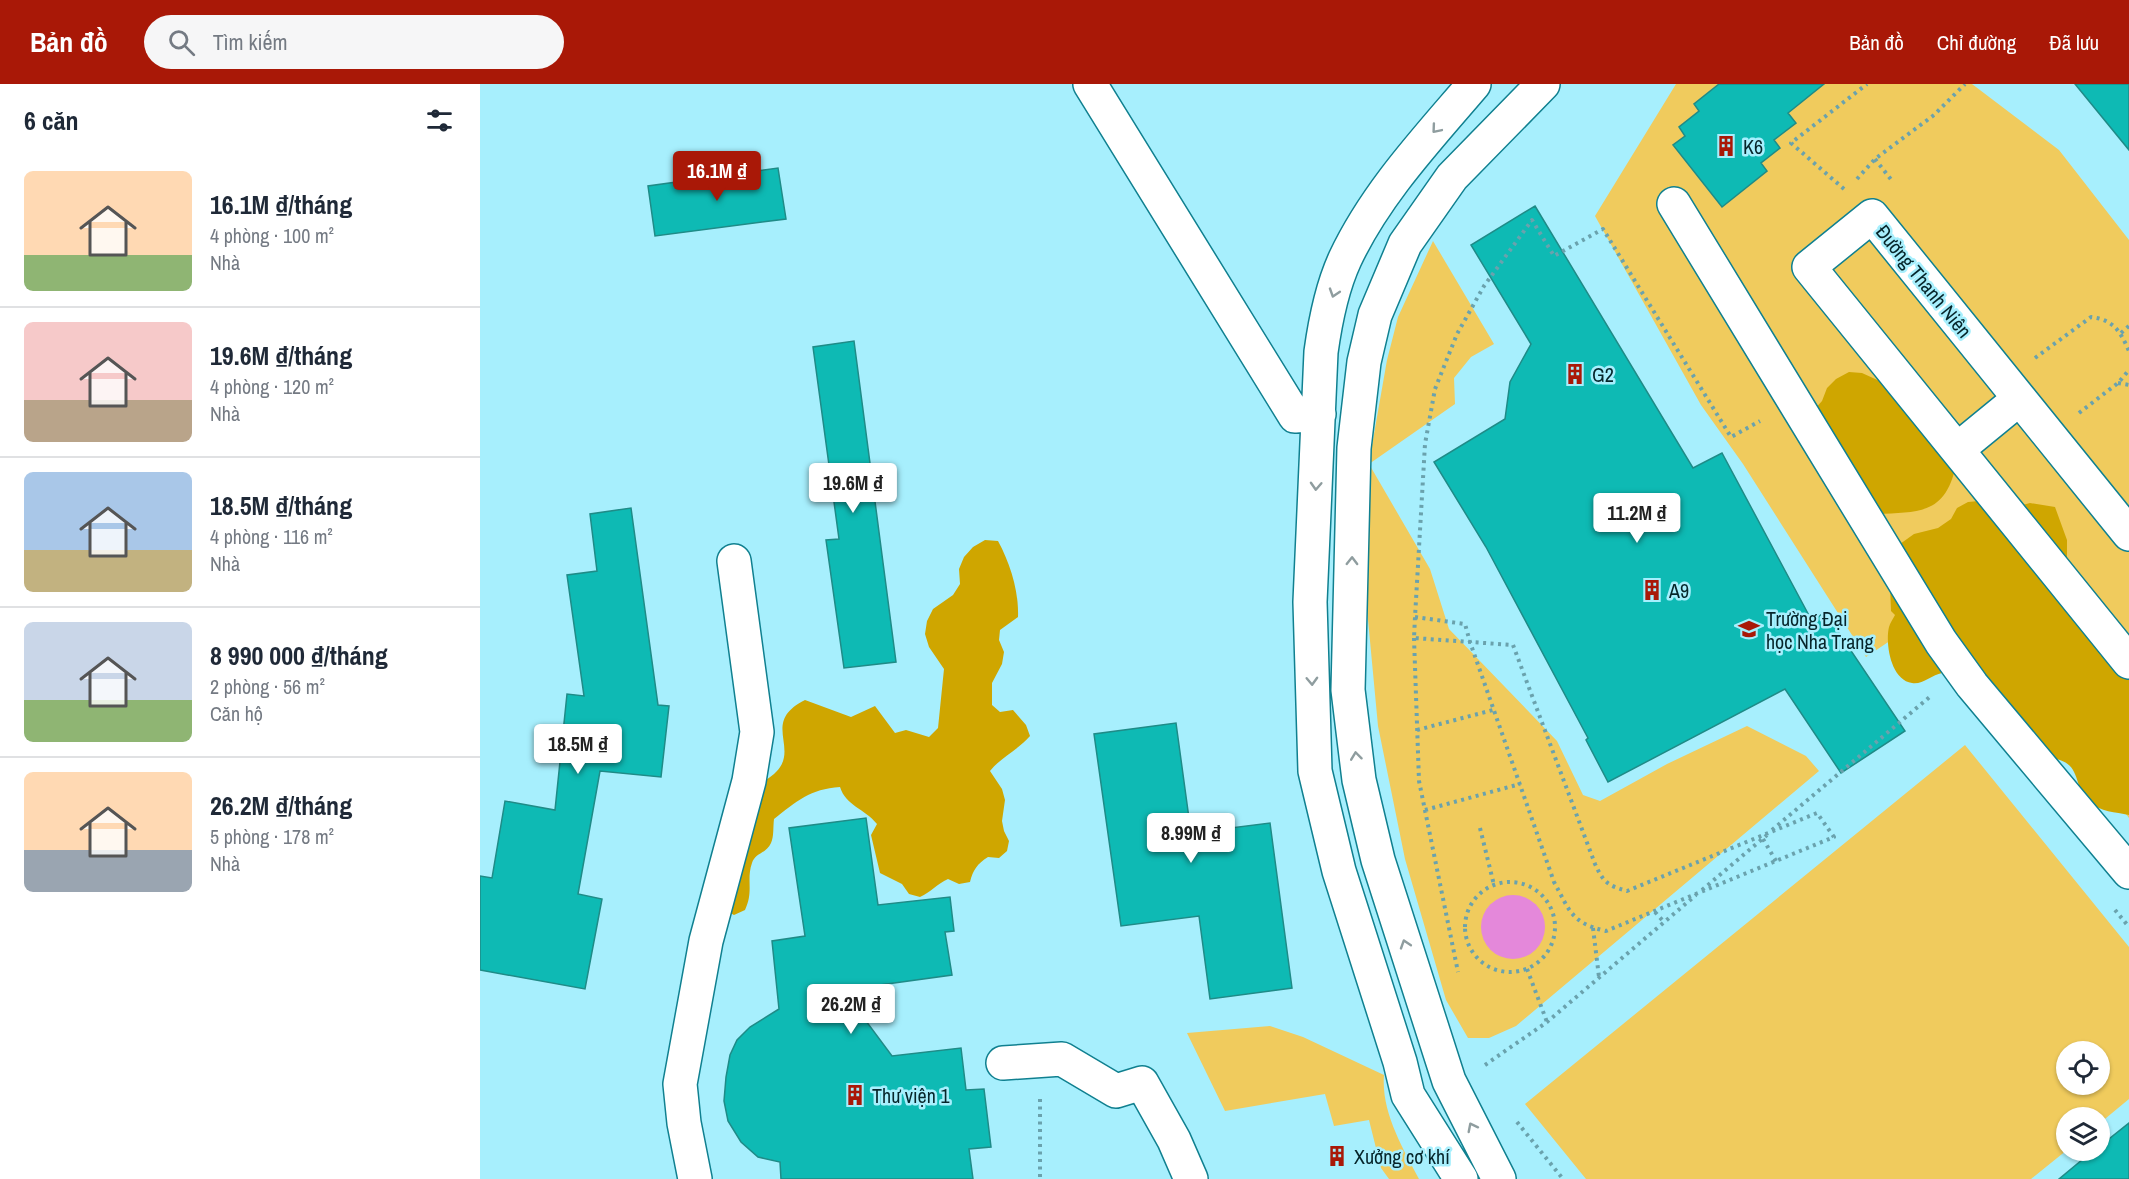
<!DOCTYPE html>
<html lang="vi">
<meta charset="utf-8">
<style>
body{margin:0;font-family:"Archivo Narrow",sans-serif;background:#f6f6f7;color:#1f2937;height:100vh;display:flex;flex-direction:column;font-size:22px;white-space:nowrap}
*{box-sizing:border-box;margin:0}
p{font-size:20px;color:#747a83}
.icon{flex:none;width:33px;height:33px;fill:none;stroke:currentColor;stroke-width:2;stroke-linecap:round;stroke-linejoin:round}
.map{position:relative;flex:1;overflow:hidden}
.drawer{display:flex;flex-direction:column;background:#fff;width:480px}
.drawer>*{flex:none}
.buttons{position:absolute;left:1576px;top:957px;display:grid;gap:12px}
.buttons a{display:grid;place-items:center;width:54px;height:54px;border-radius:50%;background:#fff;box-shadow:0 2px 4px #0004;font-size:30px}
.price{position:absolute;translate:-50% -51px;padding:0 14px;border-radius:6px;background:#fff;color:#222;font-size:20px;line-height:39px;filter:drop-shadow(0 2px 3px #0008)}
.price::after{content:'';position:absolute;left:50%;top:36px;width:18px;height:14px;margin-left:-9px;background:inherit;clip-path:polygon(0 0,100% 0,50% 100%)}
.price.current{background:#a91807;color:#fff}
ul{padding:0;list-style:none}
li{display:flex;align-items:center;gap:18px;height:150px;padding:0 24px}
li+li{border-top:2px solid #e0e1e3}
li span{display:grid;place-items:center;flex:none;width:168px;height:120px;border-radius:9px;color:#555}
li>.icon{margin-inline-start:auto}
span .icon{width:72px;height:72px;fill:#fffc;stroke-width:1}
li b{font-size:26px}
h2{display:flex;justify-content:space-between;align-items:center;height:72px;padding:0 24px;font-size:26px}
header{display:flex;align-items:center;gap:36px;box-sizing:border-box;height:84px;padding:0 30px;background:#a91807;color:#fff}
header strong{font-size:28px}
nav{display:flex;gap:33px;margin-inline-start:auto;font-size:21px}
.search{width:420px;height:54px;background:#f6f6f7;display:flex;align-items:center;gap:15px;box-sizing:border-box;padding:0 21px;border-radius:33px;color:#747a83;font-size:22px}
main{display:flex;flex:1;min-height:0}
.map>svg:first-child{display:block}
.green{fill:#f0cb5d;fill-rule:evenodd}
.forest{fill:#cfa600}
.water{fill:#e488da}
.building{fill:#0ebab4;stroke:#1f8b87;stroke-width:1.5}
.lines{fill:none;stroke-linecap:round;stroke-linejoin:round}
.minor-casing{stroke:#108090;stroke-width:36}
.path{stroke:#6aa2ad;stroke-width:4;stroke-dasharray:3 4.5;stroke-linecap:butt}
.minor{stroke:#fff;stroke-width:33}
.oneway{stroke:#8f9d9f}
.labels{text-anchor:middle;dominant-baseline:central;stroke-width:5;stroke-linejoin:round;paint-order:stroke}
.poi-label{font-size:20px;fill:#06252a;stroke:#a7effd;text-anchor:start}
.street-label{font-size:20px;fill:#06252a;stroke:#a7effd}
</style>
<header>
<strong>Bản đồ</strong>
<div class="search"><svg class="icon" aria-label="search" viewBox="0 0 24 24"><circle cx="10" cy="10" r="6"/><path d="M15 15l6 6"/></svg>Tìm kiếm</div>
<nav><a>Bản đồ</a><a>Chỉ đường</a><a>Đã lưu</a></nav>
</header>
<main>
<section class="drawer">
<h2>6 căn<svg class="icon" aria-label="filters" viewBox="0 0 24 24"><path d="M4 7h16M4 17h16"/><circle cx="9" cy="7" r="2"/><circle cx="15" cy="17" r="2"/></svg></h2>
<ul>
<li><span style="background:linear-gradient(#ffd9b3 70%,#8fb573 0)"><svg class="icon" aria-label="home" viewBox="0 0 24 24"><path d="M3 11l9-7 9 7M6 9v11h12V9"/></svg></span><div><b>16.1M ₫/tháng</b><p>4 phòng · 100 m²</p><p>Nhà</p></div></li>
<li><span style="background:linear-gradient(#f6c9c9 65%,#b9a48a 0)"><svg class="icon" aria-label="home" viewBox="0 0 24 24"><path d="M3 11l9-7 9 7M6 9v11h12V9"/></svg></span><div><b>19.6M ₫/tháng</b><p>4 phòng · 120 m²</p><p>Nhà</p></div></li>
<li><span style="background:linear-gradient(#a9c7e8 65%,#c2b280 0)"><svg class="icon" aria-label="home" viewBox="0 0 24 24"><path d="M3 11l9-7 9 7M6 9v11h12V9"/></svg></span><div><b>18.5M ₫/tháng</b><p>4 phòng · 116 m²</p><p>Nhà</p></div></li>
<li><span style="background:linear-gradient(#c9d6e8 65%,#8fb573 0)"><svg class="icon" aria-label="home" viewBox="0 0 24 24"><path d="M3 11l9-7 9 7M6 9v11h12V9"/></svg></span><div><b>8 990 000 ₫/tháng</b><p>2 phòng · 56 m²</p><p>Căn hộ</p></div></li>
<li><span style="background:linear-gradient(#ffd9b3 65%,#9aa5b1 0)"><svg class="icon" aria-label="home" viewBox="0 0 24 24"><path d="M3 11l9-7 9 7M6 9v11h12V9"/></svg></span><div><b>26.2M ₫/tháng</b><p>5 phòng · 178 m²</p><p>Nhà</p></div></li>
</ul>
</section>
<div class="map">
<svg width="1649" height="1095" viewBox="0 0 1649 1095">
<rect width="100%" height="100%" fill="#a7effd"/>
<path class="green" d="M1196 0H1492L1579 66 1649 156V734L1475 513 1386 573 1263 380 1221 321 1115 132Z
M953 157 1014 260 991 273 974 294 975 320 889 380 950 485 969 545 1077 657 1103 711 1120 717 1187 680 1267 642 1326 672 1339 687 1036 942 1009 954H988L966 916 925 775 898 642 884 493V407L907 276 918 233Z
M1485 661 1649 863V1015L1620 1039V1034H1587V1066L1551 1095H1106L1045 1020ZM1587 968H1620V1000H1587Z
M790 942 823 953 904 991C901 1028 923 1064 939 1095H909L901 1084 889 1036 854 1042 845 1010 745 1027 707 949Z"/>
<path class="forest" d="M1369 288 1382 289 1404 299 1475 385C1464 431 1437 428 1397 430L1328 374 1321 360 1333 327 1342 317 1347 304 1356 295Z
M1499 417 1539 422 1550 419 1575 423 1587 456V480L1649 576V731C1635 728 1621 728 1609 718 1591 701 1604 675 1566 674L1462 589C1452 591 1442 601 1432 599 1411 596 1405 560 1409 543 1410 539 1413 535 1415 531L1411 527 1410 500 1413 465 1434 450 1458 444 1471 435 1477 424 1488 418Z
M505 456 518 457C530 479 539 507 538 533L520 546 519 556 524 568 522 580 512 599V621L520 628 533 626 546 641 550 652C538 666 521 673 510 687L522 705 525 716 522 737 524 747 529 757 527 767 519 774 508 773C497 780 493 786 490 798L479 800 468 795C457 800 451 808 440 813L429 810 422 800 400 789 391 751 397 740C384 724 366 722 360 703 330 705 317 717 294 735 293 743 294 753 291 759 287 769 275 769 272 779 266 796 274 807 265 826L254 831 243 825 284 697C331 670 275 641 325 616L371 633 395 622 415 649 426 646 449 653 458 644 464 585 449 563 445 550 447 537 453 525 473 511 480 500 479 485 484 473 493 463Z"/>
<path class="water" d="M1001 843a32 32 0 1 1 64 0a32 32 0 1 1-64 0Z"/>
<path class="building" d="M1239 0H1344L1308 29 1316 39 1294 56 1300 64 1281 79 1287 87 1242 123 1193 61 1205 52 1199 43 1219 27 1214 20Z
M1595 0H1649V66Z
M298 84 306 135 175 152 168 102Z
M1055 122 1213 384 1242 369 1332 537 1345 528 1425 647 1361 689 1305 605 1128 698 1106 656 1108 654 1006 463 954 378 1025 335 1030 298 1051 260 991 161Z
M374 257 416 578 364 584 346 456 359 455 333 263Z
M151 424 178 621 189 622 181 693 120 687 98 810 122 815 105 905 0 886V792L12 794 25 717 75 726 87 610 104 612 87 491 117 487 110 430Z
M696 639 711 749 790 739 812 904 730 915 719 832 641 842 614 650Z
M386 734 398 821 470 813 474 847 465 848 472 891 363 906 412 972 481 964 486 1006 504 1005 511 1063 489 1065 493 1095H301L300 1078 278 1073 261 1058 248 1037 244 1017 246 993 250 971 257 956 270 943 299 925 292 857 325 852 309 744Z
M1649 1039V1095H1579L1614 1066H1620V1062Z"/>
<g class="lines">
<defs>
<path id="minor" d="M610 0 815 332 839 330
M1194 120 1461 558 1492 601 1649 788
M1478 365 1539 315
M1649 450 1392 132 1329 183 1649 578
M523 979 582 975 636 1007 662 999 694 1056 711 1095
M215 1095 204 1039 200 1000 226 857 269 697 277 648 254 477
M981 1095 928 1011 920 978 859 787 835 687 830 518 841 268C845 239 853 201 865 175 896 109 948 54 994 0
M1019 1095 969 997 898 776 879 696 868 606 874 364 884 278 895 231 925 160 972 93 1063 0"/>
</defs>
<use href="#minor" class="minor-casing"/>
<path class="path" d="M1395 75 1413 98
M1377 95 1395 75 1454 31 1485 0
M1364 105 1311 59 1387 0
M1641 249 1649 242
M1555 274 1611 233C1634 236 1640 247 1649 267
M1638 299 1649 301
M1599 329 1638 299 1649 286
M935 533 985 540 990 558 1074 798C1090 827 1091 839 1126 847L1354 753 1337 729 1147 807C1127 801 1124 799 1115 780L1033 561 934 554 935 533 945 360 955 305 977 250 1004 202 1052 136 1074 172 1123 145 1251 353 1280 337
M934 554 939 697 978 888
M937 646 1013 626
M945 726 1040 700
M1000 744 1014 801
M1292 746 1452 611
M1283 755 1296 777
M985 843a45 45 0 1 1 90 0a45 45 0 1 1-90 0Z
M1222 806 1287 751
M1635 826 1649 843
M1175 828 1184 838
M1113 844 1119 893
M1047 885 1067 938
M1005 981 1067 938 1216 811
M560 1015V1095
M1037 1038 1083 1095"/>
<use href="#minor" class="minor"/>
</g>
<defs><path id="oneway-chevron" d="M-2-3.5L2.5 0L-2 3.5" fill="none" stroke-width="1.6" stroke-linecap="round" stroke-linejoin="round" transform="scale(1.5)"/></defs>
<g class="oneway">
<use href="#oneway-chevron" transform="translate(956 45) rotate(130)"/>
<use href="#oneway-chevron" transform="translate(854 209) rotate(108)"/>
<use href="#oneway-chevron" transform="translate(836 402) rotate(93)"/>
<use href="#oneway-chevron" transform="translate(872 477) rotate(-89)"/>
<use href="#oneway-chevron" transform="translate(832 597) rotate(88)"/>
<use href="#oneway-chevron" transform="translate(876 672) rotate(-97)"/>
<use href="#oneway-chevron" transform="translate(925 860) rotate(-108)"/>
<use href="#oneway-chevron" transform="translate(992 1043) rotate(-117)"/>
</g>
<defs>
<symbol id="building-bare" viewBox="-9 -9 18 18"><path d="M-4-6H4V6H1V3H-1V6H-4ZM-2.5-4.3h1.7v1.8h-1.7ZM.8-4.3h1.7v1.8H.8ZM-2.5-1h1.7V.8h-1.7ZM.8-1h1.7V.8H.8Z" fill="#a91807" stroke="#a7effd" stroke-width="2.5" paint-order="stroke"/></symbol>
<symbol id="university-bare" viewBox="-9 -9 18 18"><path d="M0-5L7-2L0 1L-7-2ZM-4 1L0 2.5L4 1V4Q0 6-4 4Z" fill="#a91807" stroke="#a7effd" stroke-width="2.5" paint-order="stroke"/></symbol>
</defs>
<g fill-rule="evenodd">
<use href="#building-bare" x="1231" y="47" width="30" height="30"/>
<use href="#building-bare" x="1080" y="275" width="30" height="30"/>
<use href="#building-bare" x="1157" y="491" width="30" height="30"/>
<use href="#university-bare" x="1254" y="530" width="30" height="30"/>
<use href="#building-bare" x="360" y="996" width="30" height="30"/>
<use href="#building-bare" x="842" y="1057" width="30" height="30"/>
</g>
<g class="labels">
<g class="poi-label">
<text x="1263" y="62">K6</text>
<text x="1112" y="290">G2</text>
<text x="1189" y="506">A9</text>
<text x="1286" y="534">Trường Đại<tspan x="1286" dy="23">học Nha Trang</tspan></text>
<text x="392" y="1011">Thư viện 1</text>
<text x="874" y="1072">Xưởng cơ khí</text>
</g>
<g class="street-label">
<text transform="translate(1444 197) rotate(51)">Đường Thanh Niên</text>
</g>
</g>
</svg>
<div class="buttons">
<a><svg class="icon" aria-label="locate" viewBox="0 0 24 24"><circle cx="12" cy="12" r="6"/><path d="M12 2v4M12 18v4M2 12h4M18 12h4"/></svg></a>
<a><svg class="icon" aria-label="layers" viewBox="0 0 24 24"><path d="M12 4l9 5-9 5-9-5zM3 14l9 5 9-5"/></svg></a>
</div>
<b class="price current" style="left:237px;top:118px">16.1M ₫</b>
<b class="price" style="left:373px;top:430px">19.6M ₫</b>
<b class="price" style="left:1157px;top:460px">11.2M ₫</b>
<b class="price" style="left:98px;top:691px">18.5M ₫</b>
<b class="price" style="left:711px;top:780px">8.99M ₫</b>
<b class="price" style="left:371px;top:951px">26.2M ₫</b>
</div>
</main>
